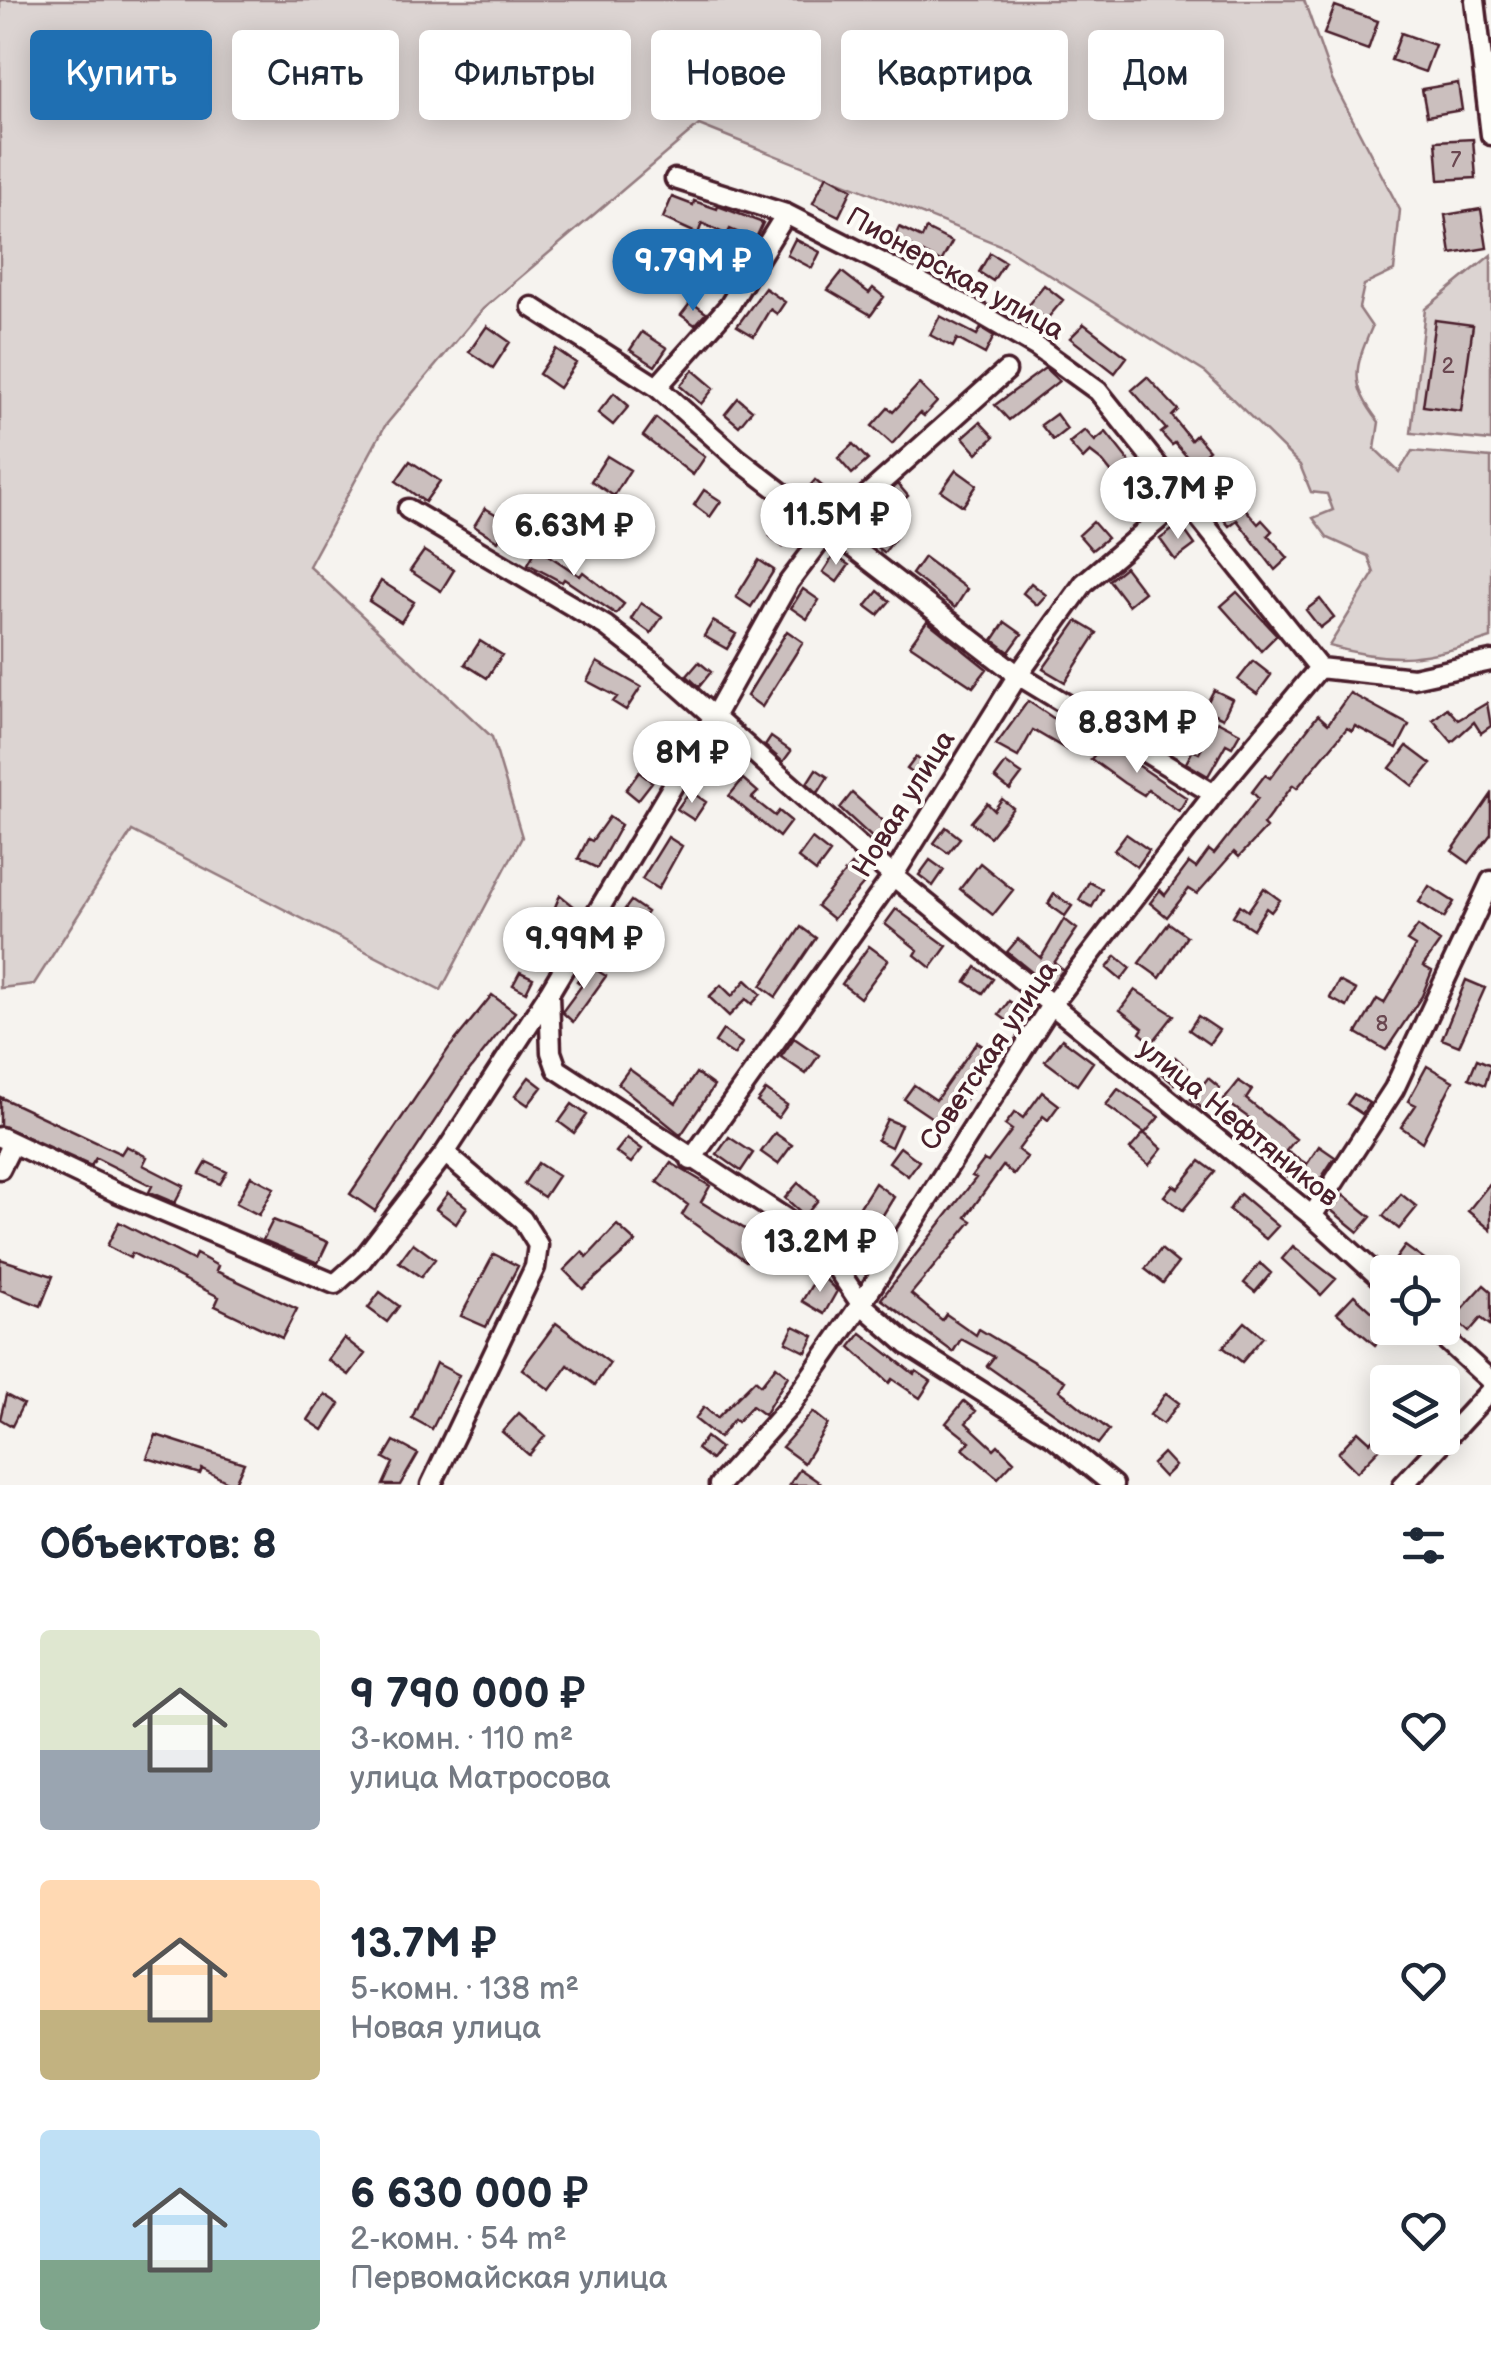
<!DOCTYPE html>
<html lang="ru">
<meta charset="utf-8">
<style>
body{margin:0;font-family:"Balsamiq Sans",sans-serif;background:#f2f2f3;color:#1f2937;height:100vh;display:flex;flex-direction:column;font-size:38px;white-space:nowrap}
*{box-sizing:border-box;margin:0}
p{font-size:32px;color:#747a83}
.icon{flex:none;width:55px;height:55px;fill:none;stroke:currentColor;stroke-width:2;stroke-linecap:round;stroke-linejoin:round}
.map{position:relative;height:1485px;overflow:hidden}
.details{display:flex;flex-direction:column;background:#fff;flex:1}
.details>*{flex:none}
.top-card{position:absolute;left:30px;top:30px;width:1432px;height:90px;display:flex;gap:20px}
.controls{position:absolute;left:1370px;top:1255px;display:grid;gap:20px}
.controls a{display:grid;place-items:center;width:90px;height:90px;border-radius:10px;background:#fff;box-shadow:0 5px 25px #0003;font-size:50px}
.price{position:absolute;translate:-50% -85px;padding:0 22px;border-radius:35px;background:#fff;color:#222;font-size:32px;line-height:65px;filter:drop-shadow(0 2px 5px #0008)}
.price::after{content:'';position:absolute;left:50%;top:60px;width:30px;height:22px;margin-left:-15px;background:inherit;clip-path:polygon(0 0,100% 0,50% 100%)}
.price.selected{background:#1f6fb2;color:#fff}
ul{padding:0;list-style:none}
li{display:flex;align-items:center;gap:30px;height:250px;padding:0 40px}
li span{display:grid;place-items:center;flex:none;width:280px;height:200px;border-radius:10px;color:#555}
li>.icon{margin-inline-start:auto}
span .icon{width:120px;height:120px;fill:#fffc;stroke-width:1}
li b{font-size:42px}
h2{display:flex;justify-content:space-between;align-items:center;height:120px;padding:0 40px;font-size:42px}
.chip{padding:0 35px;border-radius:10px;background:#fff;box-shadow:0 5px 25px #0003;font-size:35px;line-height:90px}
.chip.selected{background:#1f6fb2;color:#fff}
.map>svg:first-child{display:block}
.green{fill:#dcd4d2;stroke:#937a7e;stroke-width:2.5}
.building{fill:#cbbfbe;stroke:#4a1f2b;stroke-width:2.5}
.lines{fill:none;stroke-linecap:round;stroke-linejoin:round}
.minor-casing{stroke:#4a1f2b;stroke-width:25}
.minor{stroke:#fdfcf7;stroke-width:18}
.labels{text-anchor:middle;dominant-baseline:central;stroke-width:8;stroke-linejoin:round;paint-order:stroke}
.number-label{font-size:22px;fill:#6a4750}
.street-label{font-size:28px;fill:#4a1f2b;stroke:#fdfcf7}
</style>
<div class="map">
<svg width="1491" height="1485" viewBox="0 0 1491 1485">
<rect width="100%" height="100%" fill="#f6f3ef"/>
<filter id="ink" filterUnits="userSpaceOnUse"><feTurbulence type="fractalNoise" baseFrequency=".01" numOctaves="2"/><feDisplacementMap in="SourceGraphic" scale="20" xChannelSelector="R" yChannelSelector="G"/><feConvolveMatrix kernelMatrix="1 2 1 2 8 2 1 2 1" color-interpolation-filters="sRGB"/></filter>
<g filter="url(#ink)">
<path class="green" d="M0 0H1304L1332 80 1400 210 1394 271 1364 285 1359 308 1372 327C1354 369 1349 383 1379 422L1375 449 1399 472 1412 451 1491 458V638C1427 659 1394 664 1329 646L1374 573 1368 556 1328 538 1313 518 1333 510 1327 494 1311 492 1300 465 1206 373 1005 247 699 125 483 309 385 426 309 566 492 737 522 837 441 990 132 831 34 984 0 988Z
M1491 255V441L1411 433 1425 309Z"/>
<path class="building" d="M1335 6 1378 21 1368 50 1324 34Z
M1401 33 1435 45 1425 72 1391 60Z
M1458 83 1462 110 1427 116 1422 89Z
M1473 139 1476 178 1439 180 1436 141Z
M827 175 852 189 839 216 813 203Z
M672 197 693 205 694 201 717 209 718 206 763 223 755 240 730 229 727 235 702 223 698 234 663 218Z
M1481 209 1487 248 1451 254 1445 215Z
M899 227 922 238 926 229 952 242 941 262 910 246 905 255 890 247Z
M795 239 820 252 812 268 787 255Z
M990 253 1005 262 993 281 979 272Z
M842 272 869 293 873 288 884 297 871 315 828 290Z
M1044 285 1063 300 1046 320 1028 305Z
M765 288 785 302 777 314 770 309 754 336 737 326Z
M691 302 706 313 695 325 681 315Z
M940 316 977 335 981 328 994 336 985 354 957 339 953 347 930 335Z
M1435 320 1473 325 1461 411 1423 406Z
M1084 324 1127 357 1115 373 1070 338Z
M487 326 510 342 493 368 469 352Z
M642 332 667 348 655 366 630 350Z
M556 349 576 363 559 388 539 374Z
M1045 368 1059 381 1009 420 995 405Z
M693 370 714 388 701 404 680 386Z
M1147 377 1178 410 1172 416 1191 440 1196 435 1209 450 1193 464 1175 443 1172 445 1161 433 1166 429 1132 390Z
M919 384 937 402 924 416 920 413 892 444 872 426 888 408 893 412Z
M614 393 629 406 613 425 598 413Z
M738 398 752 410 739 426 725 414Z
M1056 414 1067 429 1053 440 1041 425Z
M656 418 705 457 693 475 643 436Z
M980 422 994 437 977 453 963 437Z
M1085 430 1095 441 1106 432 1158 498 1136 517 1119 498 1126 491 1103 462 1090 452 1083 459 1069 443Z
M853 444 868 460 852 474 838 458Z
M607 456 630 470 614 496 591 481Z
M410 461 440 481 425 502 396 481Z
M956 470 977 485 963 506 941 491Z
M815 480 830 493 819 506 804 493Z
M898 484 908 496 891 512 880 500Z
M704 490 721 501 710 517 694 505Z
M1233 494 1258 524 1262 520 1272 531 1268 535 1288 558 1275 570 1237 520 1229 526 1215 509Z
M485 508 509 522 498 541 474 526Z
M786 517 799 529 783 547 770 536Z
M1093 522 1107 538 1092 550 1079 535Z
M1180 524 1195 545 1175 560 1160 539Z
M884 526 897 536 884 553 872 543Z
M540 543 550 549 547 554 580 576 583 572 624 604 616 614 564 579 562 582 528 564Z
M424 551 454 570 441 591 410 571Z
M834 555 849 565 837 582 823 572Z
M924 557 967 589 955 608 912 574Z
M759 560 774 570 751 607 736 597Z
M1125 567 1144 592 1128 605 1109 580Z
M381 581 414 602 401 622 369 601Z
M1031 583 1046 595 1037 605 1023 593Z
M803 589 819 600 807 619 791 608Z
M878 591 890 601 878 615 866 606Z
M1237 592 1277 635 1261 651 1221 606Z
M1320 599 1334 617 1320 628 1306 610Z
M641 603 662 617 651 633 631 619Z
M713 621 736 634 727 649 704 636Z
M927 621 987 669 973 687 910 645Z
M1077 621 1097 633 1065 682 1043 669Z
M1005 622 1022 634 1009 652 993 640Z
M787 631 803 642 762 707 747 696Z
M480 641 502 655 487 678 465 664Z
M1253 661 1271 675 1257 694 1238 680Z
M597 662 641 687 626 710 613 702 617 697 587 681Z
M699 662 711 672 699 687 687 676Z
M1214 690 1232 699 1223 718 1204 709Z
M1350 693 1409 725 1397 748 1355 726 1352 731 1347 728 1297 788 1293 785 1263 825 1266 828 1239 857 1234 852 1197 894 1189 889 1167 917 1150 903 1160 890 1165 895 1189 863 1196 868 1209 850 1214 854 1258 798 1252 792 1265 775 1270 778 1318 715 1328 724Z
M1135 698 1157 717 1142 734 1120 714Z
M1028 701 1062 724 1065 718 1083 730 1069 751 1033 730 1018 757 996 745Z
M1487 703 1491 726 1481 733 1474 722 1452 742 1433 720 1447 708 1458 720Z
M1217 721 1240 733 1232 747 1226 744 1208 776 1186 763 1193 750 1199 753Z
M771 737 791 751 783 762 765 746Z
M1105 743 1187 798 1179 811 1148 790 1144 795 1124 783 1091 759Z
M1407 746 1431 764 1413 786 1390 768Z
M916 757 930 769 922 780 907 769Z
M1006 763 1022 774 1010 790 995 778Z
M816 769 828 777 818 793 807 783Z
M639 772 652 782 638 800 626 790Z
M743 779 758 792 752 798 775 816 779 811 791 821 779 837 729 796Z
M690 791 706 802 694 820 677 809Z
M852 793 890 827 878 843 840 808Z
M1491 795V834L1469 863 1452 851Z
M1002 799 1013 808 990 837 971 822 987 803 994 810Z
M609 817 621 825 597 868 578 859 588 839 592 841Z
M946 827 960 838 948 853 934 843Z
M1126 834 1149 850 1137 867 1114 850Z
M668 837 682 846 658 889 642 879Z
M812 839 830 853 816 872 798 858Z
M930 860 944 870 933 886 919 875Z
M980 863 1013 890 993 915 960 889Z
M851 865 868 879 833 919 817 906Z
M1089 882 1102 889 1092 907 1079 900Z
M1429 886 1454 902 1444 918 1419 902Z
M1264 888 1280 900 1271 912 1266 908 1253 929 1233 916 1240 905 1248 911Z
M1054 894 1072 906 1065 916 1048 904Z
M560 895 575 907 559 939 545 931Z
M631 901 647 912 636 927 620 916Z
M896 909 947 946 931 968 915 955 918 950 885 924Z
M1064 919 1077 929 1054 963 1063 970 1050 987 1007 952 1018 939 1041 958Z
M1169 923 1187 936 1160 978 1139 963Z
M1418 926 1440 942 1423 966 1432 971 1422 996 1386 1050 1357 1033 1377 999 1384 1003 1402 973 1415 946 1407 941Z
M801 927 816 938 776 997 761 986Z
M611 935 627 947 618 959 602 947Z
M869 946 888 960 860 998 842 984Z
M1116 956 1130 968 1121 980 1107 968Z
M588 965 606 976 573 1022 562 1012 582 985 577 981Z
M976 967 993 979 983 993 966 982Z
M520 972 533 978 526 992 513 985Z
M746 980 761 994 752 1004 746 999 729 1016 709 997 721 985 732 996Z
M1466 980 1485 988 1459 1046 1442 1039Z
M1339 981 1356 990 1347 1007 1330 998Z
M1135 990 1174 1015 1152 1043 1140 1033 1143 1028 1120 1010Z
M492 995 515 1012 461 1081 375 1211 350 1194 449 1048Z
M1009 1001 1026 1012 1016 1027 999 1015Z
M1198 1016 1219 1030 1209 1044 1189 1030Z
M723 1030 742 1043 734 1055 715 1042Z
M794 1038 819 1055 806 1074 781 1057Z
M1062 1039 1093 1062 1077 1085 1045 1061Z
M977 1042 994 1054 947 1128 904 1099 914 1085 936 1100Z
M1175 1057 1187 1068 1174 1084 1161 1073Z
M1477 1059 1491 1065 1485 1085 1469 1078Z
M1427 1066 1453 1081 1422 1142 1401 1127 1416 1105 1408 1101Z
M629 1069 676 1103 696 1073 714 1086 681 1135 618 1084Z
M529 1077 542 1087 528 1105 515 1096Z
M1208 1078 1220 1088 1203 1109 1191 1099Z
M1239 1081 1252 1090 1246 1099 1296 1139 1286 1151 1307 1164 1319 1146 1335 1157 1312 1192 1279 1170 1282 1165 1263 1149 1267 1145 1242 1127 1249 1118 1224 1100Z
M1118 1089 1159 1117 1145 1133 1106 1105Z
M766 1090 787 1105 778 1118 757 1102Z
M1042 1092 1059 1105 1048 1120 1043 1116 1018 1150 1027 1157 1014 1175 1003 1166 966 1217 972 1221 911 1294 942 1320 946 1314 976 1335 979 1329 1065 1381 1059 1390 1109 1430 1098 1444 987 1366 994 1357 961 1339 953 1352 881 1299 976 1178 972 1176 984 1160 988 1162 1012 1130 1005 1125 1015 1112 1023 1118Z
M1354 1094 1369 1103 1362 1114 1347 1104Z
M0 1097 121 1154 126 1146 147 1157 143 1165 184 1186 175 1203 149 1192 152 1186 96 1158 91 1166 0 1125Z
M572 1104 587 1115 574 1133 559 1122Z
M887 1119 901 1125 891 1147 877 1140Z
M775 1133 792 1145 778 1164 761 1152Z
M1144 1133 1162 1149 1149 1165 1130 1149Z
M729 1137 753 1153 741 1171 717 1154Z
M627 1138 642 1149 631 1163 616 1152Z
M900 1147 919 1161 908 1176 889 1162Z
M1200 1161 1215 1172 1183 1210 1164 1196 1173 1185 1178 1188Z
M207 1162 227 1172 220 1184 200 1174Z
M538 1163 558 1176 544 1197 524 1184Z
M671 1163 710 1186 701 1202 761 1239 746 1261 682 1215 688 1205 657 1182Z
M251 1176 274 1188 259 1215 236 1203Z
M1491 1182V1230L1468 1211Z
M798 1183 818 1200 805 1216 785 1198Z
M875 1183 894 1197 870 1236 849 1224Z
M448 1193 467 1207 456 1224 436 1209Z
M1240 1194 1278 1226 1266 1239 1229 1210Z
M1401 1194 1417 1207 1399 1229 1383 1216Z
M1344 1195 1371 1217 1358 1232 1331 1210Z
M273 1220 328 1242 318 1263 263 1240Z
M119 1222 193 1260 196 1254 218 1266 216 1271 297 1309 282 1338 215 1306 219 1297 132 1253 130 1258 107 1246Z
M617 1225 636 1242 583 1289 564 1270 582 1252 587 1257Z
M413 1243 435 1259 421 1277 399 1262Z
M792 1244 805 1258 793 1268 781 1255Z
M1293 1246 1336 1279 1321 1295 1282 1259Z
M1405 1246 1441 1272H1403L1392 1264Z
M1161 1249 1178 1263 1163 1283 1145 1269Z
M494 1254 518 1266 486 1327 461 1316Z
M0 1259 53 1276 41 1306 0 1290Z
M1260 1263 1271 1273 1255 1292 1244 1283Z
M1442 1264 1457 1275 1442 1293Z
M819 1273 837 1291 824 1314 802 1301Z
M1484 1285 1491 1291V1326L1481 1318 1469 1332 1454 1318Z
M380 1292 399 1306 387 1322 368 1308Z
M1354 1295 1390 1328 1375 1345 1337 1313Z
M1245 1322 1263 1337 1242 1362 1223 1347Z
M556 1323 610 1363 595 1385 568 1365 550 1390 522 1369Z
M794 1326 814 1336 806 1352 786 1342Z
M861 1333 914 1374 916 1371 931 1381 920 1398 892 1379 889 1383 850 1347Z
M344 1338 365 1354 349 1375 328 1360Z
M436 1363 459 1375 432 1429 412 1418Z
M776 1366 788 1376 764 1415 752 1406 737 1422 734 1419 719 1438 695 1419 704 1407 717 1418 755 1380 761 1385Z
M1166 1393 1179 1403 1163 1424 1150 1415Z
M325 1394 340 1404 323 1430 308 1420Z
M6 1395 23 1404 12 1426 0 1419Z
M964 1401 976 1411 966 1423 994 1449 998 1445 1014 1461 998 1478 963 1449 970 1442 946 1423Z
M813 1412 828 1424 804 1463 782 1447Z
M519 1413 545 1436 529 1455 502 1432Z
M1388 1423V1440L1357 1472 1338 1453 1358 1431 1370 1442Z
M156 1435 244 1463 234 1485 202 1469 200 1474 147 1458Z
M706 1437 720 1448 711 1460 697 1449Z
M394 1441 418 1454 400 1485H383L393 1463 384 1458Z
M1163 1453 1175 1466 1164 1477 1152 1464Z
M800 1469 823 1485H789Z"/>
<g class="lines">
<defs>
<path id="minor" d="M1475 0 1491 135
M675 179 786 214 967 306 1037 347 1098 391 1319 668
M532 307 657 387 738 459 1018 675 1214 794
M657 387 729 306 786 214
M408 509 606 626 651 661 893 876 1312 1216 1388 1285
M1319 668 1413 678 1491 661
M549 994 551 1052 557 1069 794 1224 838 1270 861 1304 908 1345 1055 1438 1113 1485
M0 1137 116 1192 335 1284 362 1260 445 1153 549 993 715 715 789 582 830 528 1006 371
M691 1160 893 876 1018 675 1084 583 1185 497
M0 1169 13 1143
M1312 1216 1394 1089 1491 881
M1433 1328 1491 1381
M431 1485 535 1267 538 1245 522 1219 445 1153
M719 1485 790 1406 861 1304 1050 1007 1214 794 1319 668
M1403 1485 1491 1390"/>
</defs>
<use href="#minor" class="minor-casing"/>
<use href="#minor" class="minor"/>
</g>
</g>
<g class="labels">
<g class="number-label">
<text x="1456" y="160">7</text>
<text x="1448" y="366">2</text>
<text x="1382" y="1024">8</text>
</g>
<g class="street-label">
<text transform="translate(955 274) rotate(29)">Пионерская улица</text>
<text transform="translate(904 804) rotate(-58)">Новая улица</text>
<text transform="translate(989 1056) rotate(-56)">Советская улица</text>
<text transform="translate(1238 1123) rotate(39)">улица Нефтяников</text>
</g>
</g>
</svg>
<div class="controls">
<a><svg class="icon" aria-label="locate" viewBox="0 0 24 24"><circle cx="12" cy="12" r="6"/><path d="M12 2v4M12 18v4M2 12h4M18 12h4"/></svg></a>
<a><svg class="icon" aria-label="layers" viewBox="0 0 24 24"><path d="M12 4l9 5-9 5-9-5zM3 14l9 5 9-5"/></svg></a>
</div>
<b class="price selected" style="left:693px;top:314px">9.79M ₽</b>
<b class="price" style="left:1178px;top:542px">13.7M ₽</b>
<b class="price" style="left:836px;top:568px">11.5M ₽</b>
<b class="price" style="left:574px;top:579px">6.63M ₽</b>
<b class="price" style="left:1137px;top:776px">8.83M ₽</b>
<b class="price" style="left:692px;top:806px">8M ₽</b>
<b class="price" style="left:584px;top:992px">9.99M ₽</b>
<b class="price" style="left:820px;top:1295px">13.2M ₽</b>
<div class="top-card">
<a class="chip selected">Купить</a>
<a class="chip">Снять</a>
<a class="chip">Фильтры</a>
<a class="chip">Новое</a>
<a class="chip">Квартира</a>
<a class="chip">Дом</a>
</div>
</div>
<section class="details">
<h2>Объектов: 8<svg class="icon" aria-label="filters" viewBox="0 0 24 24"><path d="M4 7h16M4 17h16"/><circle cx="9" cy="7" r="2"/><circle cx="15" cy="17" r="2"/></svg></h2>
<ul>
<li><span style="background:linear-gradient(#dfe7d0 60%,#9aa5b1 0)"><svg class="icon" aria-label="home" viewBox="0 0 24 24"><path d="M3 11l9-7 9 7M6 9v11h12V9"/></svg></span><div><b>9 790 000 ₽</b><p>3-комн. · 110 m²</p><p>улица Матросова</p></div><svg class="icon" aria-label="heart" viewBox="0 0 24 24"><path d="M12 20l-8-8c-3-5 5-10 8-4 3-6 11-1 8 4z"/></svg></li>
<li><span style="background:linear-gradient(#ffd9b3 65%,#c2b280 0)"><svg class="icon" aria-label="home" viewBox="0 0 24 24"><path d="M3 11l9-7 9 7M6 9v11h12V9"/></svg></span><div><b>13.7M ₽</b><p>5-комн. · 138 m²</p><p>Новая улица</p></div><svg class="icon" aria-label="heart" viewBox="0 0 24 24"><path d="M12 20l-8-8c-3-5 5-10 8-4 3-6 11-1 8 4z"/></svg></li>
<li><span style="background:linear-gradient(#bfe0f5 65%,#7fa58c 0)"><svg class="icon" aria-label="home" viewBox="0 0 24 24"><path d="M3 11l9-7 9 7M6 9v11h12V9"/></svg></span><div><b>6 630 000 ₽</b><p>2-комн. · 54 m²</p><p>Первомайская улица</p></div><svg class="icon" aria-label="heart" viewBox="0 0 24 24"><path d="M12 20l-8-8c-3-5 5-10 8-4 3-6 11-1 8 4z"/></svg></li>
</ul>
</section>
